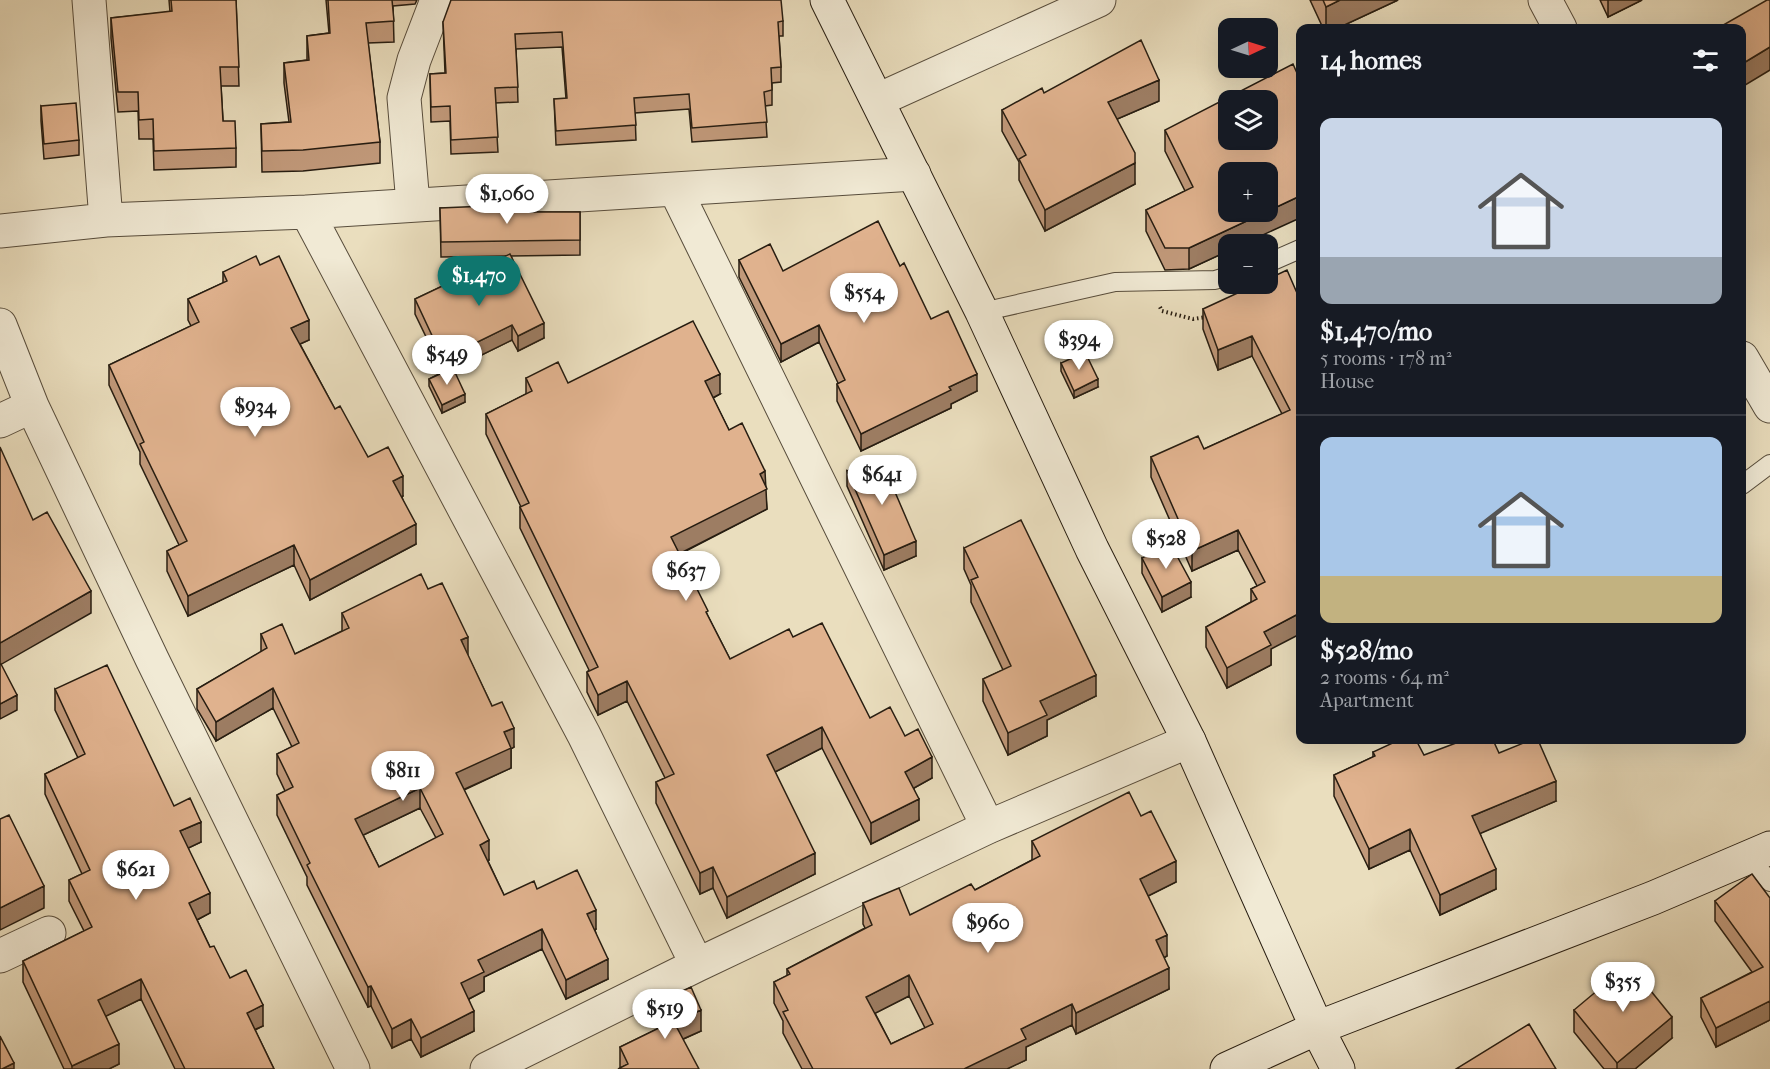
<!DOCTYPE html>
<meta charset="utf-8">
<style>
body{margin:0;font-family:"IM FELL French Canon",serif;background:#242831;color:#f1f3f6;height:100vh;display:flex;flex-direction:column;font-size:22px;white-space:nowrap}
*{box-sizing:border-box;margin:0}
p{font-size:20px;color:#9ea1a6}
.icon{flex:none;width:33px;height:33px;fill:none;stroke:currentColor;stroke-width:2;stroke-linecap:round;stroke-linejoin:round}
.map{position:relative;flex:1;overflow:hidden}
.details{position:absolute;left:1296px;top:24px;width:450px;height:720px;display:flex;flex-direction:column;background:#171b24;border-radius:12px;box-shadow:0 6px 24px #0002}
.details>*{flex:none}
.needle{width:39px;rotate:86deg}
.buttons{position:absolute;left:1218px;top:18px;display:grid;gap:12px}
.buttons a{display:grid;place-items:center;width:60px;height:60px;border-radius:12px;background:#171b24;box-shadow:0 6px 24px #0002;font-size:30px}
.price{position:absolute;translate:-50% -51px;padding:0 14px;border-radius:21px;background:#fff;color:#222;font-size:20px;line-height:39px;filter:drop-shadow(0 2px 3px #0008)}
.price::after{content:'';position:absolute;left:50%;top:36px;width:18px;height:14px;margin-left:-9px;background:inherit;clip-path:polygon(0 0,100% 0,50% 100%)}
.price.current{background:#0f766e;color:#fff}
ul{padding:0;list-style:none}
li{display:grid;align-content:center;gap:12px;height:318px;padding:0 24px}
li+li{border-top:2px solid #363941}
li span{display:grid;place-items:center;height:186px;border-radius:12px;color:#555}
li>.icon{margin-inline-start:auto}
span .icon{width:108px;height:108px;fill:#fffc;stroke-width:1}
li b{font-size:26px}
h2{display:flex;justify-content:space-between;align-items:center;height:72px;padding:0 24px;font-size:26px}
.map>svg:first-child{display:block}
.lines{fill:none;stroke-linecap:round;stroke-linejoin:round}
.lane-casing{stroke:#584d3c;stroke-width:20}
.street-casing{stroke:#584d3c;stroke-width:35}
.secondary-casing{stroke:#271d11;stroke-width:35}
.path{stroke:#271d11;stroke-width:4;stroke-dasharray:1.5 3;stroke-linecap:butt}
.lane{stroke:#f1ead5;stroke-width:18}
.street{stroke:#f1ead5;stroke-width:33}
.secondary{stroke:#f1ead5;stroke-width:33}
.wall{fill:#c1997a;stroke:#271d11;stroke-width:1.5;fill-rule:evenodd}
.shaded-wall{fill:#9d7d63;stroke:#271d11;stroke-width:1.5}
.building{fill:#e0b28e;stroke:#271d11;stroke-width:1.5;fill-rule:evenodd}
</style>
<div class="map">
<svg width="1770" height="1069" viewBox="0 0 1770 1069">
<rect width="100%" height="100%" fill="#eadebe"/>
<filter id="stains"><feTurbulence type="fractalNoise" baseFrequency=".00333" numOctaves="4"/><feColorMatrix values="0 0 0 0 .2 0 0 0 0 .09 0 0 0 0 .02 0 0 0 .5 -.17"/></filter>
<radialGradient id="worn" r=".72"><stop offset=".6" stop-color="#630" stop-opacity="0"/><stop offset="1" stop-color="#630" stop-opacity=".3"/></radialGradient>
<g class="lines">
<defs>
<path id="lane" d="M1268 263 1300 249
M982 312 1115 282 1215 280 1228 276
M1742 485 1770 464
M1749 857 1770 882"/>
<path id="street" d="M89 0 106 220
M1545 0 1560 28
M878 100 1099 0
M676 191 988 827
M413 204 404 98 414 60 437 0
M307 212 584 735 697 965
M0 231 106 220 307 212 914 174
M0 325 32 406 152 659 353 1069
M1742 358 1770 406
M0 421 32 406
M0 956 49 933
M487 1069 697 965 988 827 1189 741"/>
<path id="secondary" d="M827 0 982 312 1092 549 1189 741 1317 1028 1338 1069
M1227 1069 1317 1028 1653 898 1770 848"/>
</defs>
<use href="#lane" class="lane-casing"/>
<use href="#street" class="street-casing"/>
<use href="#secondary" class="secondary-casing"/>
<path class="path" d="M1160 307 1162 311 1193 319 1206 317"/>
<use href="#lane" class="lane"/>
<use href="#street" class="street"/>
<use href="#secondary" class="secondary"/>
</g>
<path class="wall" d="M169 0H236L239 86H221L223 121 236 148V167L154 170 153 139H139L138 111 118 112 111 38V18L170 12Z
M326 0H417L415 4 393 6 394 42 368 43 380 142V163L303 171 262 172 261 124 289 122 284 83V63L307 60V36L329 33Z
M1310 0H1398L1338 28H1323Z
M1600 0H1642L1608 17Z
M783 21V36H779L781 67V82L772 83V105L765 106 767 137 692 142 689 109 635 113 636 140 556 145 554 99H566L562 47 516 49 518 102 495 103 498 152 451 154 450 121 431 122 430 74 445 73 443 22Z
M1044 93 1159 101 1117 119 1135 184 1045 231 1019 180V162L1002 131V110Z
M41 106 79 140V155L44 159 41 121Z
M1165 130 1228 244V251L1189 269 1165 270 1146 231V210L1185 191 1165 151Z
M440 208 513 212H580V255L511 256 544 338 518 351 512 340 453 369 465 402 442 413 429 386V379L443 372 415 314V299L506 256 441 257Z
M739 260 783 271 900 266 931 319 977 391 951 404V408L861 451 837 401V384L838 383 819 342 781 362 739 277Z
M260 265 309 340 300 344 335 409 368 457 403 496 402 497 416 544 310 600 294 565 188 616 167 571V551L179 545 140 464V452L109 385V365L191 326 188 320V299L223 283V272Z
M1300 300 1271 649V665L1227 688 1206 647V627L1251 602V589L1257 586 1238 550 1192 571 1151 477V457L1204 449 1282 414 1252 356 1218 370 1203 329V309Z
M1061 363 1098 387 1074 398 1061 371Z
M526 378 568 383 720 394 713 398 729 430 765 486 767 509 680 554 708 616 730 659 793 637 870 718 905 736 932 778 914 788 919 820 871 844 822 748 775 772 815 874 727 918 713 888 700 894 656 803V782L665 778 627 701 598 715 587 692V672L589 670 520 528V507H521L486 434V414L526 394Z
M847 471 916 556 884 570 847 486Z
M964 548 1096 696 1047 720V736L1008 755 983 701V679L1003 670 971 602V585L964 569Z
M1142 558 1191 597 1162 612 1142 573Z
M428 589 468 656 492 706 514 747 511 749V768L464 790 489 860 488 861 504 895 537 889 596 929 595 930 608 979 566 999 542 949 484 977V991L469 999 474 1031 421 1057 411 1039 392 1048 371 1006 368 1007 307 885V877L277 815V795L285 791 277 774V754L292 747 273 708 216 741 197 709V689L261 652V634L295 654 342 631V613ZM420 808 436 838 379 867 363 835Z
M55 689 174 806 201 842 188 848 210 913 197 920 210 947 230 978 263 1026 255 1030 274 1069H175L141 999 106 1016 119 1064 109 1069H64L23 982V961L84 931 69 901V880L82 874 45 794V774L78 758 55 710Z
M1373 752 1424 755 1499 753 1556 801 1480 833 1496 889 1440 915 1410 850 1369 869 1334 796V775L1373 757Z
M1141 816 1176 882 1148 896 1167 956 1164 958 1169 989 1076 1034 1072 1025 1026 1047V1060L1007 1069H802L783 1033V1021L774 1003V982L787 976V969L865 928 863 924V903L910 915 975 890 1032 860V841ZM909 996 925 1028 891 1044 875 1013Z
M1770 898V1020L1716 1047 1701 1017V998L1752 972 1715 921V901Z
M665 999 701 1031 620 1068V1047L666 1025 665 1020Z
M1574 1010 1672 1038 1635 1069H1604L1574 1032Z"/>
<path class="shaded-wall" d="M1340 0H1398L1338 28H1326V7Z
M1608 0H1642L1608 17Z
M1770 47V70L1742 87V64Z
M1159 80V101L1108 123V102Z
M1135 163V184L1045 231V210Z
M1300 196V218L1243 244H1228V251L1189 269V248Z
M309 320V340L291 348V328Z
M544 323V338L518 351V336Z
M512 325V340L443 374V359Z
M819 325V342L781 362V344Z
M1252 336V356L1218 370V350Z
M720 374V394L705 402V381Z
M977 374V391L951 404V408L861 451V434L949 387Z
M1098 379V387L1074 398V391Z
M465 394V402L442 413V405Z
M765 471 767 509 671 558V537Z
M403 476V496L393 501V481Z
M416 524V544L310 600V580Z
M1238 530V550L1192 571V551Z
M916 541V556L884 570V555Z
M294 545V565L188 616V596Z
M1191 582V597L1162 612V597Z
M91 591V613L0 665V643Z
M1300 613V634L1271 649V665L1227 688V668L1264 632Z
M468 637V657L461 640Z
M1096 675V696L1047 720V736L1008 755V733L1040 701Z
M627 681V701L598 715V695Z
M273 688V708L216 741V722Z
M17 695V710L0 719V704Z
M822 727V748L767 776V755Z
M514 728V747L511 749V768L456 793V773L504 732Z
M932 757V778L905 793V772Z
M1556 781V801L1472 837V816Z
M420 788V808L355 839V819Z
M919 799V820L871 844V823Z
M201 822V842L180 852V831Z
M1410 829V850L1369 869V849Z
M489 840V860L480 865V845Z
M815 853V874L727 918V897Z
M1176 861V882L1140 900V879Z
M713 867V888L700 894V873Z
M1496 869V889L1440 915V895Z
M44 886V908L0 930V908Z
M210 893V913L189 924V903Z
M596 910V929L587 934V914Z
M542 929V949L484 977V991L461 1003V983L478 960Z
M1167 935V956L1156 961V940Z
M608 959V979L566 999V980Z
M1169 968V989L1076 1034V1013Z
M909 975V996L866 1018V997Z
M141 979V999L98 1020V1000Z
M371 986V1006L368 1007V987Z
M1770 1001V1020L1716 1047V1028Z
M1072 1004V1025L1026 1047V1060L1007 1069H964L1021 1029Z
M263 1005V1026L247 1033V1013Z
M701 1010V1031L674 1043V1022Z
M474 1011V1031L421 1057V1038Z
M1672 1017V1038L1635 1069H1617V1063Z
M411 1019V1039L392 1048V1029Z
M119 1044V1064L109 1069H72V1066Z
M14 1063V1069H2Z"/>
<path class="building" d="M171 0H236L239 67H220L223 121H235L236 148 154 151 153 119 139 120 138 92H118L111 18 172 11Z
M328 0H392L394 21 366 23 380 142 303 150 262 151 261 124 291 122 284 63 309 60 307 36 330 33Z
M451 0H781L783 21 778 22 781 67 771 68 772 90 764 92 767 122 692 128 689 94 634 98 636 125 556 131 554 99 567 98 562 32 515 34 518 87 495 88 498 137 451 140 450 106 431 107 430 74 446 73 443 22Z
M1323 0H1340L1326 7Z
M1767 0H1770V47L1742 64V28H1718Z
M1141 40 1159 80 1108 102 1135 153V163L1045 210 1019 159 1026 155 1002 110 1042 88 1044 93Z
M1293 64 1300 80V196L1189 248H1165L1146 210 1193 187 1165 130ZM1228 100H1268V140H1228ZM1228 172H1268V212H1228Z
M76 103 79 140 44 144 41 106Z
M513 205V212H580V240L441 242 440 208Z
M878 221 900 266 904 263 931 319 948 311 977 374 949 387 951 390 861 434 837 384 845 380 819 325 781 344 739 260 770 244 783 271Z
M510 254 544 323 518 336 512 325 443 359 415 299Z
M256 256 260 265 279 256 309 320 291 328 335 409 340 406 368 457 388 447 403 476 393 481 416 524 310 580 294 545 188 596 167 551 187 541 140 444 144 442 109 365 199 322 188 299 227 281 223 272Z
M1287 270 1300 300V613L1264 632 1271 645 1227 668 1206 627 1257 599 1251 589 1265 582 1238 530 1192 551 1151 457 1198 436 1204 449 1290 410 1252 336 1218 350 1203 309 1257 284H1268V279Z
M693 321 720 374 705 381 729 430 742 423 765 471 760 474 767 489 671 537 708 611 706 612 730 659 789 629 793 637 822 623 870 718 890 707 905 736 918 729 932 757 905 772 919 799 871 823 822 727 767 755 815 853 727 897 713 867 700 873 656 782 674 774 627 681 598 695 587 672 598 667 520 507 529 503 486 414 532 391 526 378 558 362 568 383Z
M1085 352 1098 379 1074 391 1061 363Z
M453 368 465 394 442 405 429 379Z
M0 447 33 520 47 512 91 591 0 643Z
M880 457 916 541 884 555 847 471Z
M1021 520 1096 675 1040 701 1047 715 1008 733 983 679 1011 666 971 580 978 577 964 548Z
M1170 543 1191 582 1162 597 1142 558Z
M421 574 428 589 442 583 468 637 461 640 492 706 502 702 514 728 504 732 511 748 456 773 489 840 480 845 504 895 534 881 537 889 577 870 596 910 587 914 608 959 566 980 542 929 478 960 484 972 461 983 474 1011 421 1038 411 1019 392 1029 371 986 368 987 307 865 310 863 277 795 293 787 277 754 299 743 273 688 216 722 197 689 267 648 261 634 282 624 295 654 349 628 342 613ZM420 788 443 834 379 867 355 819Z
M1 664 17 695 0 704V665Z
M107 665 174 806 190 798 201 822 180 831 210 893 189 903 210 947 214 946 230 978 246 970 263 1005 247 1013 274 1069H185L141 979 98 1000 119 1044 72 1066 23 961 92 927 69 880 90 870 45 774 85 754 55 689Z
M1399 740H1416L1424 755 1464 740H1493L1499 753 1531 740H1538L1556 781 1472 816 1496 869 1440 895 1410 829 1369 849 1334 775 1375 756 1373 752Z
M1129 792 1141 816 1151 811 1176 861 1140 879 1167 935 1156 940 1169 968 1076 1013 1072 1004 1021 1029 1026 1039 964 1069H813L783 1012 788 1010 774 982 790 974 787 969 872 925 863 903 899 888 910 915 971 884 975 890 1040 856 1032 841ZM909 975 933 1024 891 1044 866 997Z
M9 815 44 886 0 908V819Z
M1752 874 1770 898V1001L1716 1028 1701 998 1763 967 1715 901Z
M1629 964 1672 1017 1617 1063 1574 1010Z
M691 987 701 1010 674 1022 699 1069H618L628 1064 620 1047 673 1021 665 999Z
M1529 1024 1556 1069H1456Z
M0 1036 14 1063 2 1069H0Z"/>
<rect width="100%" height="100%" filter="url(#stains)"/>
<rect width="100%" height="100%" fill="url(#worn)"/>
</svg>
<div class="buttons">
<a><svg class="needle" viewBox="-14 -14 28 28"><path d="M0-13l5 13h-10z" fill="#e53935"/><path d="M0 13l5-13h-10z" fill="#9ea1a6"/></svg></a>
<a><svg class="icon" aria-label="layers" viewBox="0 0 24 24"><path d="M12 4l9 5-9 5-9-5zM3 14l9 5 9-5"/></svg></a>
<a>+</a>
<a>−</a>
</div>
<b class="price" style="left:507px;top:225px">$1,060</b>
<b class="price current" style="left:479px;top:307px">$1,470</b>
<b class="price" style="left:864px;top:324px">$554</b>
<b class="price" style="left:1079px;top:371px">$394</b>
<b class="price" style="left:447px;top:386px">$549</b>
<b class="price" style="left:255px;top:438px">$934</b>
<b class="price" style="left:882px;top:506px">$641</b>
<b class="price" style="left:1166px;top:570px">$528</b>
<b class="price" style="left:686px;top:602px">$637</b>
<b class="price" style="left:403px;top:802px">$811</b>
<b class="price" style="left:136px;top:901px">$621</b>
<b class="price" style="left:988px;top:954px">$960</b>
<b class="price" style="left:1623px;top:1013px">$355</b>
<b class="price" style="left:665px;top:1040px">$519</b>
<section class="details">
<h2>14 homes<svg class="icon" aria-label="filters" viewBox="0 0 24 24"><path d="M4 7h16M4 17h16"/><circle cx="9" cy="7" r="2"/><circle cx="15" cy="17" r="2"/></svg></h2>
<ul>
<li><span style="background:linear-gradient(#c9d6e8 75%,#9aa5b1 0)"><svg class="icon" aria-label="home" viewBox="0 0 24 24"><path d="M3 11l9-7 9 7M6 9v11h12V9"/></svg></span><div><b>$1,470/mo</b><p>5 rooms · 178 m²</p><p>House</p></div></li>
<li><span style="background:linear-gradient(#a9c7e8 75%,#c2b280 0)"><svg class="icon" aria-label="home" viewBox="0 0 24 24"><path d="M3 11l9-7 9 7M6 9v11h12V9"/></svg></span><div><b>$528/mo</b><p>2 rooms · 64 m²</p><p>Apartment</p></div></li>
</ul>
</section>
</div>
